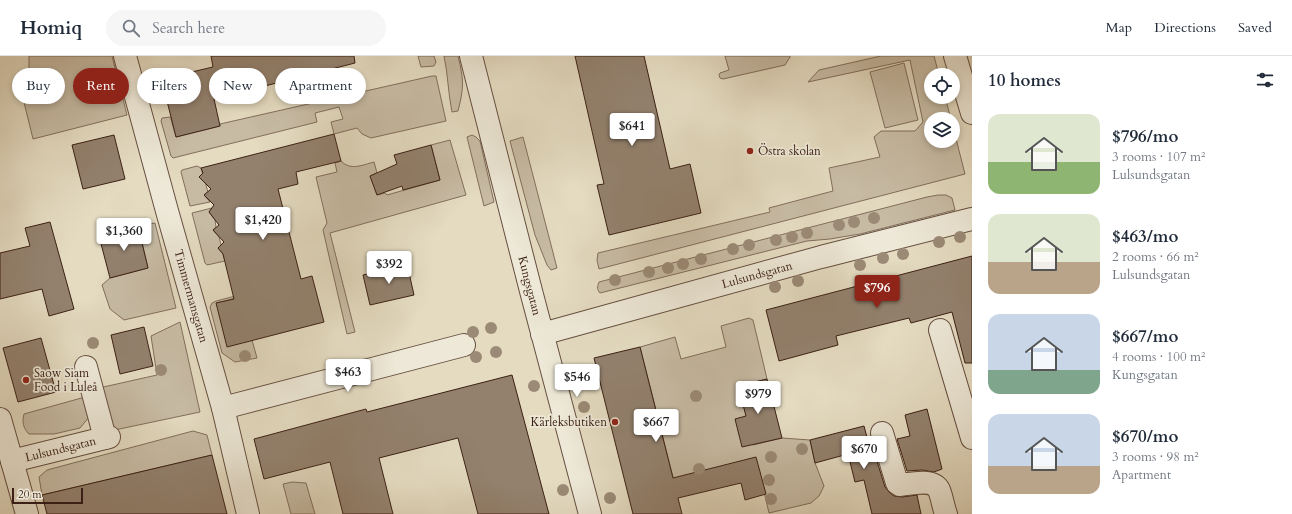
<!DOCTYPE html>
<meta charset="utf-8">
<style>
body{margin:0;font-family:Cardo,serif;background:#f6f6f7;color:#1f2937;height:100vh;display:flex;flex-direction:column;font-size:15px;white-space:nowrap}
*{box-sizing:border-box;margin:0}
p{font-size:13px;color:#747a83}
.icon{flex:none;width:22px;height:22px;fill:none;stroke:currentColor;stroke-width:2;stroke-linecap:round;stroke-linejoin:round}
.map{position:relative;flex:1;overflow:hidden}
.details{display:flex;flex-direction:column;background:#fff;width:320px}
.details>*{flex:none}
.top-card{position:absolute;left:12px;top:12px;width:380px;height:36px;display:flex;gap:8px}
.controls{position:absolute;left:924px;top:12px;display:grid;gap:8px}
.controls a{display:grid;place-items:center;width:36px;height:36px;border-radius:50%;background:#fff;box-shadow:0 2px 6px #0003;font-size:20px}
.scale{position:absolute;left:12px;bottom:10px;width:71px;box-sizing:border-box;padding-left:4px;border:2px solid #3c2015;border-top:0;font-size:11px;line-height:14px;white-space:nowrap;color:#3c2015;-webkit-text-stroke:3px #ede8d7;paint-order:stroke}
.price{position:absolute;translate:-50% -34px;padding:0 9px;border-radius:4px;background:#fff;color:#222;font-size:13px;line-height:26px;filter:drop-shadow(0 1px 2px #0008)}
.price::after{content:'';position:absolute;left:50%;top:24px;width:12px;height:9px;margin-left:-6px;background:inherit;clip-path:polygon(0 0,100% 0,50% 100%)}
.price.active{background:#8f2418;color:#fff}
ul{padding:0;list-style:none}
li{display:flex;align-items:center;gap:12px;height:100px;padding:0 16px}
li span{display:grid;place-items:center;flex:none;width:112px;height:80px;border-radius:12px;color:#555}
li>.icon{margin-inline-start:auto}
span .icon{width:48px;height:48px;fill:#fffc;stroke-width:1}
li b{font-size:17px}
h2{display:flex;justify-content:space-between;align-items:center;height:48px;padding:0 16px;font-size:17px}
.pill{padding:0 14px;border-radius:18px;background:#fff;box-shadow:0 2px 6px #0003;font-size:14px;line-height:36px}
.pill.active{background:#8f2418;color:#fff}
header{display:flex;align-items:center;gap:24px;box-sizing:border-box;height:56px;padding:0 20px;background:#fff;border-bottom:1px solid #e0e1e3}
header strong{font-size:19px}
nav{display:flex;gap:22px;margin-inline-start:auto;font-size:14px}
.search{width:280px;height:36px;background:#f6f6f7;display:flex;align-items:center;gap:10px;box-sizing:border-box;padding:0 14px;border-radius:22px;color:#747a83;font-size:15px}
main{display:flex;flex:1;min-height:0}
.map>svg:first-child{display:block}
.green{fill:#c7bba4;stroke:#826e5c}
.building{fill:#93816e;stroke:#3c2015}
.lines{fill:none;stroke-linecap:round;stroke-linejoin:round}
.minor-casing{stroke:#664f40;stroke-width:24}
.minor{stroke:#ede8d7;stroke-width:22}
.tree{fill:#9b8a76}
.poi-dot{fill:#8f2418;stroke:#ede8d7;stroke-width:1.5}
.labels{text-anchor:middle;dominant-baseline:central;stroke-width:3.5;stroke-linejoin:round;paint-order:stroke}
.poi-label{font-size:12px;fill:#3c2015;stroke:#ede8d7;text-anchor:start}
.street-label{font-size:12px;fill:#3c2015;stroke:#ede8d7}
</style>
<header>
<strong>Homiq</strong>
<div class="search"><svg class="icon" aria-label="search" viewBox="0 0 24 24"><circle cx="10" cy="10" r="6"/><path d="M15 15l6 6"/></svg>Search here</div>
<nav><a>Map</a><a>Directions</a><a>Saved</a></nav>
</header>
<main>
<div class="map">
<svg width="972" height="458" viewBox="0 0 972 458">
<rect width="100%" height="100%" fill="#e4dbc1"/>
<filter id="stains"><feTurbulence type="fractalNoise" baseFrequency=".005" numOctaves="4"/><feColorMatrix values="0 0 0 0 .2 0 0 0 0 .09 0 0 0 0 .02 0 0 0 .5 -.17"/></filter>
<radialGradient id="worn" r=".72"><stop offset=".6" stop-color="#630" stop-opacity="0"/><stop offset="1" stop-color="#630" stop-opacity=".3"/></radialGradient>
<path class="green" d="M29 0H112L127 59 33 83 20 30 33 27 29 11Z
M418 0H434L436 6 434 10 421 11Z
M444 0H458C464 24 464 32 458 55L452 56C448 37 448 18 444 0Z
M725 0H790V1L785 9 723 23 720 22 719 19 720 17 729 14Z
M881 0H934L939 19H931V41H945L951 63H931V85H953V71L965 118 599 213 597 204 598 197 770 156 769 152 833 135 829 112 880 101 874 81 881 75H915L923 66 910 4 808 26 819 14Z
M904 7 918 64 885 72 870 16Z
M432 20H436L446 65 371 82 362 78 357 72 334 78 331 66 343 63 339 51 315 57 317 66 173 102 171 100 161 65 162 62 170 61 171 63 176 81 220 70V68Z
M472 79 476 81 480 85 494 146 484 150 467 81Z
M523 81 557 212 551 214 547 209 535 179 510 85Z
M450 84 466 139 330 177 355 276 347 278 323 174 327 167 316 121 337 116 335 107 341 105C351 115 362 109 374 106L377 117 370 120 377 139 385 137 387 139 440 124 431 89Z
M197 110 201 112 208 136 204 139 210 146 190 150 181 116 182 114Z
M938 139H946L952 142 955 154 860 178 830 183 807 185 600 237C597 234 597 231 599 226L927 141Z
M212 152 209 156 215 164 216 171 213 174 219 181 221 189 218 192 223 198 225 205 207 209 205 207 192 157Z
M155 167 176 252 124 264 110 253 102 229 110 222 148 212 138 170Z
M243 238 244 240 216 247 252 284 257 302 235 306 222 297 210 251 212 247 216 245Z
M749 262 753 264 767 323 739 330 753 389 782 382 810 384 815 407 824 430 819 440 811 447 769 457 756 402 674 425 640 291 675 281 681 303 726 291 721 270Z
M180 266 200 356 110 375 99 332 157 319 151 280Z
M85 341 90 360 80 372 54 378H29C23 372 22 366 24 358Z
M193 375 207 379 212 399 42 439 39 421 47 414Z
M292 426 306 427 315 458H291L283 428Z"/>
<path class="building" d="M211 0H354L355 7 214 43 220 70 176 81 166 41 157 43 153 25 213 11Z
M575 0H644L670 113 690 108 701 157 609 179 597 129 604 128Z
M334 78 341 105 296 116 298 128 278 133 301 223 312 220 324 266 227 291 216 247 234 243 223 198 218 192 224 186 213 174 219 169 209 156 214 149 204 139 211 133 199 121 203 117 201 112Z
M114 79 125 123 83 133 72 89Z
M431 89 440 124 403 134 402 130 377 139 370 120 397 108 394 99Z
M50 166 74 253 49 260 42 233 0 243V197L30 190 25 172Z
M138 170 148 212 110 222 99 180Z
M972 200V307H965L952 256 911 267 909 262 836 280 838 289 779 305 766 254Z
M407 208 414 239 370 249 363 219Z
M144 271 153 310 120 318 111 279Z
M41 282 56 336 18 346 3 292Z
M640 291 673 422 756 401 766 438 745 444 741 427 678 442 682 458H633L594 302Z
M512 319 549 458H478L458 382 379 402 393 458H343L330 406 264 423 254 383 366 353 367 356Z
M767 323 782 382 742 391 735 363 746 360 738 330Z
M927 353 942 413 934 416 922 414 907 415 897 383 910 380 905 359Z
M864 370 869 389H872L885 431 890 437 894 440 902 441 917 439 921 458H872L864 424 855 426 848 398 815 407 810 384Z
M212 399 227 458H47L42 439Z"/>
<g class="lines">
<defs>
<g id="minor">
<path id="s1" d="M125 0 167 155 223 352 248 458"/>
<path id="s2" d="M471 0 531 235 590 458"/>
<path d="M955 0 972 57"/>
<path d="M940 274 972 382"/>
<path id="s3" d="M542 278 821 201 972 163"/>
<path d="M86 311 105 382"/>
<path d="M223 352 464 289"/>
<path d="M0 363 27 458"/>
<path d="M882 377 897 427 900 429C910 428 933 422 939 434 942 441 943 450 946 458"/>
<path id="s4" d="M12 405 109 381"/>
</g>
</defs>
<use href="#minor" class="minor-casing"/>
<use href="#minor" class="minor"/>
</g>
<g class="tree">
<circle cx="874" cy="162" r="6"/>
<circle cx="854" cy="166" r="6"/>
<circle cx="839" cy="169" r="6"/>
<circle cx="807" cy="177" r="6"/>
<circle cx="792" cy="181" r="6"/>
<circle cx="960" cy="181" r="6"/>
<circle cx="776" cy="184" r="6"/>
<circle cx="939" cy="186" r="6"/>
<circle cx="749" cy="189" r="6"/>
<circle cx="733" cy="193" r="6"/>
<circle cx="903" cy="198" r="6"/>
<circle cx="883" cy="202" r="6"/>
<circle cx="701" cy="203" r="6"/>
<circle cx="683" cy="208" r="6"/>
<circle cx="860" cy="209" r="6"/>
<circle cx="668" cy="212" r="6"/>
<circle cx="649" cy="216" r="6"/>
<circle cx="615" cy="224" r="6"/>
<circle cx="798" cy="225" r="6"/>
<circle cx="775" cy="231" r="6"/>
<circle cx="491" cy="272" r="6"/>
<circle cx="473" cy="276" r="6"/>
<circle cx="93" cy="287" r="6"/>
<circle cx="496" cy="296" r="6"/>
<circle cx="245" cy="300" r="6"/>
<circle cx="476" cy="301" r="6"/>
<circle cx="161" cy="314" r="6"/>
<circle cx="577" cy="318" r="6"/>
<circle cx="534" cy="330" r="6"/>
<circle cx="696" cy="340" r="6"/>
<circle cx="584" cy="351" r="6"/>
<circle cx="802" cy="393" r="6"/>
<circle cx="771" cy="401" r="6"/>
<circle cx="699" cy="413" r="6"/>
<circle cx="769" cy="424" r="6"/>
<circle cx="563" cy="434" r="6"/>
<circle cx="610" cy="442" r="6"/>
<circle cx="771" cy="443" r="6"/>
</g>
<g class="poi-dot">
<circle cx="750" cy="95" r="4"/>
<circle cx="26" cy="324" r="4"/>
<circle cx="615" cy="366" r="4"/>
</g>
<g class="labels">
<g class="poi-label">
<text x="758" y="95">Östra skolan</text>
<text x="34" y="317">Saow Siam<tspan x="34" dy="14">Food i Luleå</tspan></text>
<text x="607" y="366" text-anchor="end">Kärleksbutiken</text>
</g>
<g class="street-label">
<text stroke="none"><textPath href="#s3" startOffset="223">Lulsundsgatan</textPath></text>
<text stroke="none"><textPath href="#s2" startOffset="237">Kungsgatan</textPath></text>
<text stroke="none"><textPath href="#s1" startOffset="249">Timmermansgatan</textPath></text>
<text stroke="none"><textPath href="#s4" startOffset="50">Lulsundsgatan</textPath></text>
</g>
</g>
<rect width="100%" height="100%" filter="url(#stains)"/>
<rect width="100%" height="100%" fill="url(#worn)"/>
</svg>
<div class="controls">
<a><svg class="icon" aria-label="locate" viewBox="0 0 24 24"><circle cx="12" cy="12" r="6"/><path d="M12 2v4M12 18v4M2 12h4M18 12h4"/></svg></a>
<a><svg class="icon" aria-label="layers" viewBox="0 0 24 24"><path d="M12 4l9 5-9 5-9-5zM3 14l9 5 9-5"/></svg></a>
</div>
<div class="scale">20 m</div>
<b class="price" style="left:632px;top:91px">$641</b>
<b class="price" style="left:263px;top:185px">$1,420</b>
<b class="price" style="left:124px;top:196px">$1,360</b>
<b class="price" style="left:389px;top:229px">$392</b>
<b class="price active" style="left:877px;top:253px">$796</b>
<b class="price" style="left:348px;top:337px">$463</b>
<b class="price" style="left:577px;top:342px">$546</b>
<b class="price" style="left:758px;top:359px">$979</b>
<b class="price" style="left:656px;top:387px">$667</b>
<b class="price" style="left:864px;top:414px">$670</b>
<div class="top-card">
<a class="pill">Buy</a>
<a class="pill active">Rent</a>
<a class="pill">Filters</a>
<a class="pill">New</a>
<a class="pill">Apartment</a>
</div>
</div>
<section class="details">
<h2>10 homes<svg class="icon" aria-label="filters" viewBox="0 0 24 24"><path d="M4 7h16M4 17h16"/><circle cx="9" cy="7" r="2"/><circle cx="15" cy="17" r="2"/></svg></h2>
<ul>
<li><span style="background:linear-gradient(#dfe7d0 60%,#8fb573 0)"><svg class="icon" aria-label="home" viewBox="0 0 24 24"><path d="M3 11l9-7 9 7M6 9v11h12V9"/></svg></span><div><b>$796/mo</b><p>3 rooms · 107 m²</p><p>Lulsundsgatan</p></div></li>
<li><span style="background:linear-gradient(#dfe7d0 60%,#b9a48a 0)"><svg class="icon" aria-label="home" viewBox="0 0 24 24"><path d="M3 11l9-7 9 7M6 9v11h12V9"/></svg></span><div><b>$463/mo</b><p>2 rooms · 66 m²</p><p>Lulsundsgatan</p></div></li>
<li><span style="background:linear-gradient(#c9d6e8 70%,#7fa58c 0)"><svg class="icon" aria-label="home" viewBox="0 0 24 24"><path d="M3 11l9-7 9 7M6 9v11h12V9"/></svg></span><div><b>$667/mo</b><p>4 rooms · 100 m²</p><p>Kungsgatan</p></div></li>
<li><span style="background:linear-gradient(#c9d6e8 65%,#b9a48a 0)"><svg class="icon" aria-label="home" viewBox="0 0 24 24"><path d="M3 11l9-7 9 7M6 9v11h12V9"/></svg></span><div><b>$670/mo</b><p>3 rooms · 98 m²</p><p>Apartment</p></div></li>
</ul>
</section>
</main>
